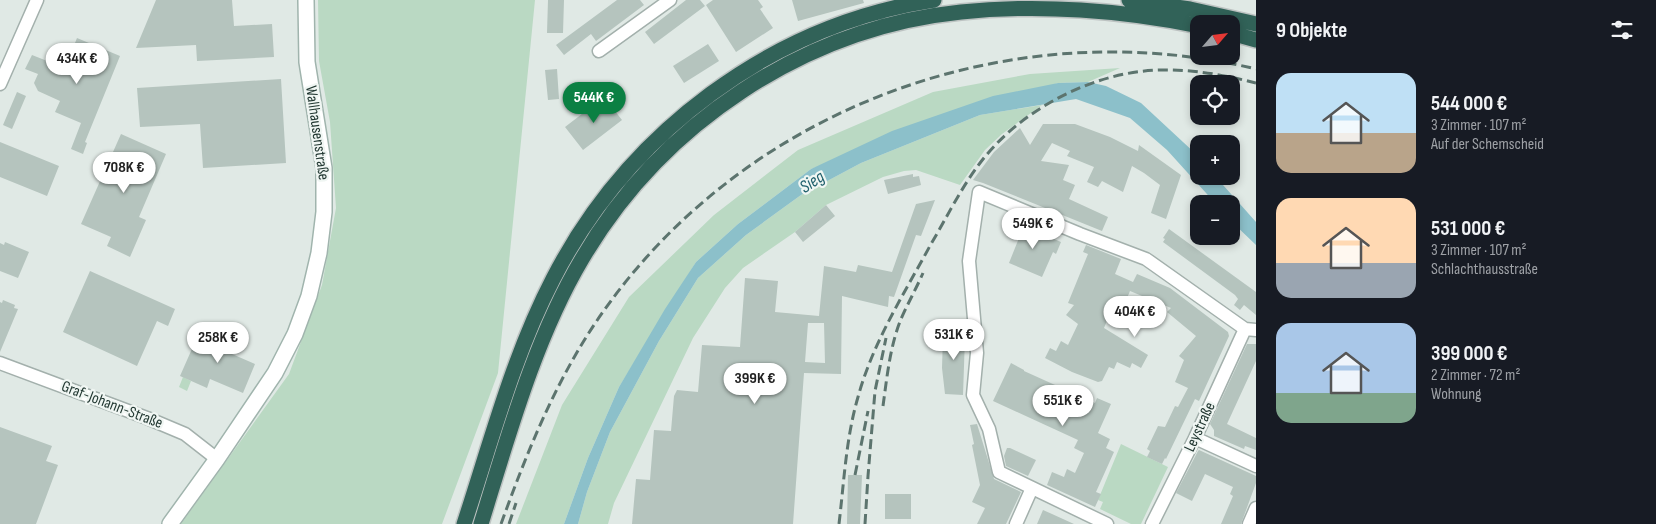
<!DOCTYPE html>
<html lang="de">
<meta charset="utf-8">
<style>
body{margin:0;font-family:"Sofia Sans Condensed",sans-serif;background:#242831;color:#f1f3f6;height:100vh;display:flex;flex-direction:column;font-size:19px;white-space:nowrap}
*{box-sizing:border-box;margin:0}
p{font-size:16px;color:#9ea1a6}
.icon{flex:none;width:28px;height:28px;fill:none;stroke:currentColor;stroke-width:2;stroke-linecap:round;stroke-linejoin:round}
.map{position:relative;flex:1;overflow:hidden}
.drawer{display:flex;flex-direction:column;background:#171b24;width:400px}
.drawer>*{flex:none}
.needle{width:32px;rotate:62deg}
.buttons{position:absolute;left:1190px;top:15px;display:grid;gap:10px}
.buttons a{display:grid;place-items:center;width:50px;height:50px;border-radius:10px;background:#171b24;box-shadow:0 2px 8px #0003;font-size:25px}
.price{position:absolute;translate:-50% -42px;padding:0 11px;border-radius:18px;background:#fff;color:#222;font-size:16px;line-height:32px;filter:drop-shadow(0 1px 2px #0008)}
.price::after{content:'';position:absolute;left:50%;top:30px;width:15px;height:11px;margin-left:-8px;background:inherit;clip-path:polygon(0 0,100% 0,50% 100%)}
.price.current{background:#0b8043;color:#fff}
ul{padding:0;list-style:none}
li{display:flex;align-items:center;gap:15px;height:125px;padding:0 20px}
li span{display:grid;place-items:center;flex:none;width:140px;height:100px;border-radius:15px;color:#555}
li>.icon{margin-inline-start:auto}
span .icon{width:60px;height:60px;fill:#fffc;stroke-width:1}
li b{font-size:21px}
h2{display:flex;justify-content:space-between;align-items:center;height:60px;padding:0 20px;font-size:21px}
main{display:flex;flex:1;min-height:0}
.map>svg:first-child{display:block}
.green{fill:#bad9c3}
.water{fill:#8cc0ca}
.building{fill:#b5c4be;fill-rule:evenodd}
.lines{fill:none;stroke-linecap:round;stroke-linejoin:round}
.street-casing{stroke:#a3b0ac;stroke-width:15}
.secondary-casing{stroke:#a0b4ad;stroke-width:18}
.highway-casing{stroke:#bdc3c2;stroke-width:18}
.street{stroke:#fff;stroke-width:12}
.secondary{stroke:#fff;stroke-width:15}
.highway{stroke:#316258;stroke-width:15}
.rail{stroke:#5c746e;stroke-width:3;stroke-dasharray:10 5;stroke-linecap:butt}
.labels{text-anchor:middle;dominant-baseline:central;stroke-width:4.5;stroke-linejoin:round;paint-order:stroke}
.street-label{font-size:16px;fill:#223832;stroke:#f0f6f3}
.water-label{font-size:18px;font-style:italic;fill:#22616e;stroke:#f0f6f3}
</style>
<main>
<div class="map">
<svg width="1256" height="524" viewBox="0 0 1256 524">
<rect width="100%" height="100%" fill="#e0e9e5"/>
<path class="green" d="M318 0H535L498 373 442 524H181L289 374 322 285 336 208 330 122 319 61Z
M1120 68 1088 82 1058 83 811 169 738 224 696 262 619 387 588 458 564 524H516L562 405 629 297 714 215 798 150 933 92 1030 74Z
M1042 105 1002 134 985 150 960 185 916 170 904 171 883 177 826 205 795 232 743 268 725 288 693 338 614 503 608 524H578L587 492 610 432 659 341 698 278 746 235 801 195 861 163 980 115Z
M183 377 191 381 187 391 179 387Z
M1121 444 1168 467 1141 524H1131L1100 509 1103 502 1098 500Z"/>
<path class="water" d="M1088 82 1106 86 1141 103 1197 155 1199 158V176H1215L1256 222V245L1231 221V204H1216L1167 150 1130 118 1076 99 980 115 861 163 801 195 746 235 698 278 659 341 610 432 587 492 578 524H564L588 458 619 387 665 309 696 262 738 224 811 169 892 131 993 96 1058 83Z"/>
<path class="building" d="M156 0H232L234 26 272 24 274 57 197 61 196 45 136 48Z
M548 0H564L563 33H547Z
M617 0H640L644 5 596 41 591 34 564 55 556 45Z
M686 0H700L705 6 654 44 645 32Z
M713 0H758L763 7 760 9 773 28 736 52 706 5Z
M792 0H863L864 3 798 21Z
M77 38 120 56 85 142 87 143 83 154 71 149 81 123 55 112 60 101 38 91 34 83 38 74 25 69 32 55 70 70 78 51 73 48Z
M708 44 719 61 684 83 673 66Z
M557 69 559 99 548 100 545 70Z
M281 79 286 163 203 168 200 124 140 127 137 88Z
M17 92 26 96 12 129 3 125Z
M604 97 622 120 583 150 565 127Z
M1043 124H1075L1110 137 1138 151 1139 145 1181 175 1166 219 1151 213 1160 185 1144 173 1132 166 1123 192 1102 181 1098 187 1087 182 1094 167 1067 156 1070 151 1052 143 1041 161 1069 165 1063 180 1075 185 1069 199 1108 217 1102 231 983 183 973 180 994 152 1020 128 1030 145Z
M121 134 166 154 139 217 146 220 130 257 107 246 111 237 81 224Z
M0 142 59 166 47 196 0 177Z
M913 174V177L919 176 921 185 888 194 884 180Z
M935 200 921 236 916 235 894 297 889 296 888 307 842 296 841 374 804 373 793 524H632L636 479 650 480 654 430 671 431 674 396 677 390 698 392 702 345 740 347 745 278 778 281 775 312 819 316 824 266 856 272 858 265 892 272 916 204ZM808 323H824L825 363 805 362Z
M826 205 835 216 803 242 795 232Z
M1017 223 1061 242 1056 254 1053 252 1042 277 1009 263 1019 238 1012 235Z
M1169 229 1256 292V315L1244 305 1240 310 1234 305 1238 299 1235 295 1163 242 1165 239 1163 238Z
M5 242 29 252 18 278 0 271V243L4 245Z
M1086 245 1121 259 1115 274 1133 282 1137 274 1170 288 1228 332 1229 336 1199 401 1195 399 1166 459 1165 458 1162 464 1147 457 1150 451 1147 449 1158 426 1165 427 1175 406 1178 407 1188 388 1175 382 1184 360 1179 356 1196 336 1167 312 1171 308 1130 291 1125 303 1116 299 1104 328 1148 355 1141 368 1132 363 1130 368 1117 362 1114 369 1109 367 1102 381 1098 382 1072 372 1045 358 1050 348 1056 351 1061 341 1068 345 1078 324 1066 315 1074 305 1068 303 1088 254 1083 252Z
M90 271 175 309 168 326 157 321 137 366 63 332Z
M3 300 15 305 14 308 18 309 0 352V302L2 303Z
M955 325H966L967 337H965L963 395 945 394 942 368 943 336H954Z
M222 330 239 338 232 354 255 364 243 393 210 379 207 388 180 376 195 342 199 340 215 347Z
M1247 344H1256V361L1227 424 1256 438V450L1245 446 1244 449 1214 436V430L1210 424Z
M1011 363 1024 370V371L1095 403 1097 398 1111 404 1098 433 1110 439 1106 448 1114 452 1096 492 1101 494 1095 507 1047 485 1052 472 1064 477 1067 469 1075 473 1084 453 1074 448 1078 440 993 401Z
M977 424 994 479 1021 492 1006 524H977L985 508 972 502 980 485 972 445 974 444 970 425Z
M0 427 52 446 46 461 58 465 36 524H0Z
M1007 448H1010L1036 460 1028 476 1006 466 1004 456Z
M1199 450 1256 476V483L1241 524H1221L1233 496 1230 494 1233 487 1205 474 1192 501 1176 493 1198 451Z
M848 475H862L860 524H847Z
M885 494H911V519H885Z
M1043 510 1052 514 1074 524H1037Z"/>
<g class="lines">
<defs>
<path id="street" d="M599 51 670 0
M0 84 37 0
M0 363 147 418 185 434 217 459
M1195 438 1256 466
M1016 524 1032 488
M1107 524 999 472 989 429 973 395 977 353 969 261 979 192 1080 234 1146 259 1245 329 1256 330
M1152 524 1195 438 1245 329
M1249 524 1256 508"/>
<path id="secondary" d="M170 524 217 459 275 373 295 334 309 296 319 253 324 212V168L307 62 306 0"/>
<path id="highway" d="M1129 0 1190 9 1256 24
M1231 33 1256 40
M464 524C491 442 513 356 553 279 628 133 771 25 934 0
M481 524C508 437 535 338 582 259 661 124 804 28 961 12 1038 4 1123 10 1199 26"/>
</defs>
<use href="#street" class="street-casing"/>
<use href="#secondary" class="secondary-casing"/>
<use href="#highway" class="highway-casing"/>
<use href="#street" class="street"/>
<use href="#secondary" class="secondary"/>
<use href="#highway" class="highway"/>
<path class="rail" d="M883 406C887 377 890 346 901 319 908 303 916 289 923 273
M855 475 868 411
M501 524C526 455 553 387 594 325 737 110 1007 9 1256 69
M509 524 516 503
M839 524C844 482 846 438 858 397 873 342 904 294 931 244 947 217 961 188 980 163 1020 110 1092 72 1159 70 1192 69 1224 75 1256 83
M865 524 868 476 875 391 886 338"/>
</g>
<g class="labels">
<g class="street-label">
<text transform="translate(317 133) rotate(82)">Wallhausenstraße</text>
<text transform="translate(112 405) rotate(21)">Graf-Johann-Straße</text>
<text transform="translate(1200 427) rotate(-65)">Leystraße</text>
</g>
<g class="water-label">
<text transform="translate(812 182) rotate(-33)">Sieg</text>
</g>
</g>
</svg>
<div class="buttons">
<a><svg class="needle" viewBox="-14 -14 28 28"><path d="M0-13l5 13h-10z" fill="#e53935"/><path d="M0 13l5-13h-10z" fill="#9ea1a6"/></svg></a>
<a><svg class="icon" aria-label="locate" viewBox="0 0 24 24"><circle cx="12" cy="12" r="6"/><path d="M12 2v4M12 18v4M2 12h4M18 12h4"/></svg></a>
<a>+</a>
<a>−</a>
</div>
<b class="price" style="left:77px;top:85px">434K €</b>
<b class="price current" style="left:594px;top:124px">544K €</b>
<b class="price" style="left:124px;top:194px">708K €</b>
<b class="price" style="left:1033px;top:250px">549K €</b>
<b class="price" style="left:1135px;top:338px">404K €</b>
<b class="price" style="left:954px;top:361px">531K €</b>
<b class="price" style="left:218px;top:364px">258K €</b>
<b class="price" style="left:755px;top:405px">399K €</b>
<b class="price" style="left:1063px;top:427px">551K €</b>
</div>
<section class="drawer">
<h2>9 Objekte<svg class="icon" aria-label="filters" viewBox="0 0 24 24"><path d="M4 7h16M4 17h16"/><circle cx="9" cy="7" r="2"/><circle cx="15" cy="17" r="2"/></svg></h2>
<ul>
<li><span style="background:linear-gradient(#bfe0f5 60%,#b9a48a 0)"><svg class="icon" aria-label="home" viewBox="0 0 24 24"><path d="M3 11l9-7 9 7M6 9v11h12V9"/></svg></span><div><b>544 000 €</b><p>3 Zimmer · 107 m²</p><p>Auf der Schemscheid</p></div></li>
<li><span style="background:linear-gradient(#ffd9b3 65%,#9aa5b1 0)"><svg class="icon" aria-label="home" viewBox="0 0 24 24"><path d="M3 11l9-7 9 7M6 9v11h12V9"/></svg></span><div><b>531 000 €</b><p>3 Zimmer · 107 m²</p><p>Schlachthausstraße</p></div></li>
<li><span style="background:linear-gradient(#a9c7e8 70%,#7fa58c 0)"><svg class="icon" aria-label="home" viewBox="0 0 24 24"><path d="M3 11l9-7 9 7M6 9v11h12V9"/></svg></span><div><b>399 000 €</b><p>2 Zimmer · 72 m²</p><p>Wohnung</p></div></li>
</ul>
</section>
</main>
